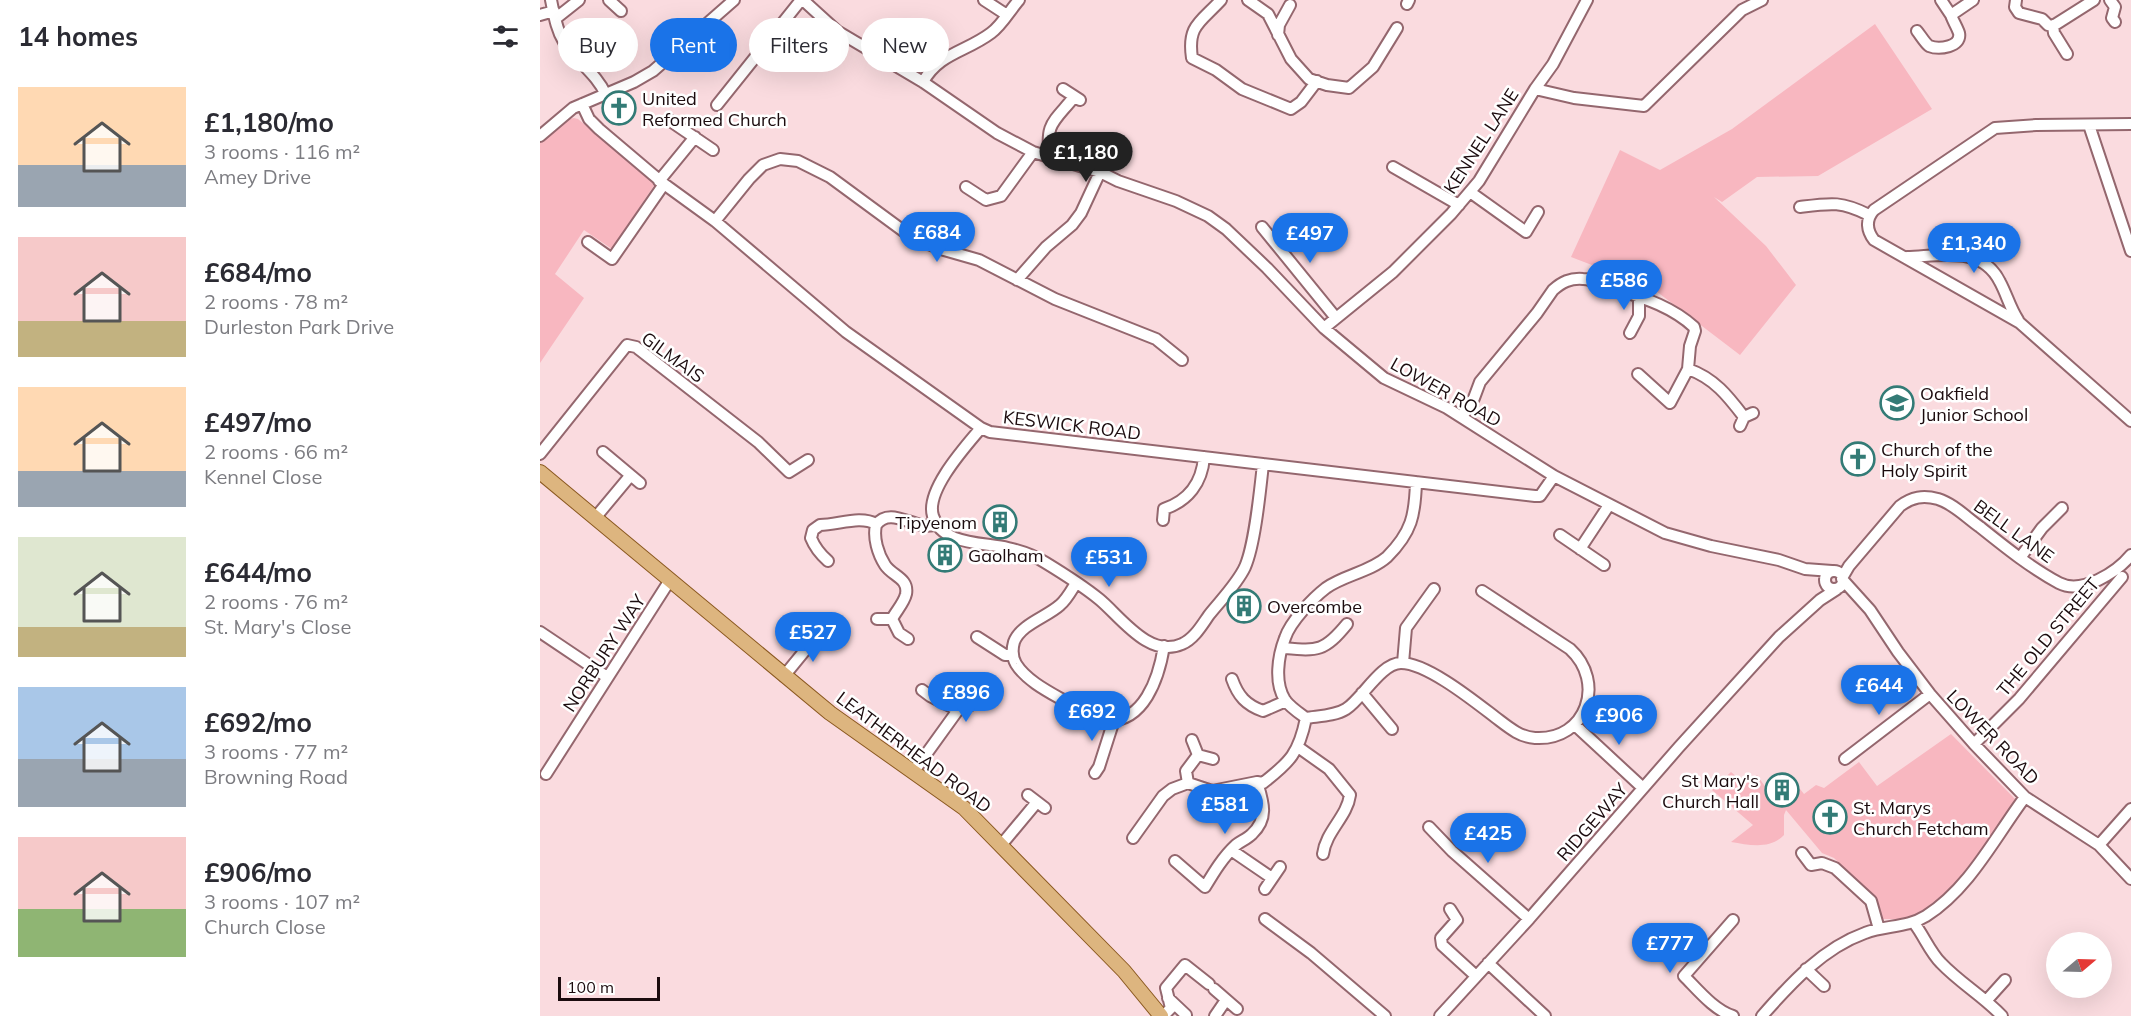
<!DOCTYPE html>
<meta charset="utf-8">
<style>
body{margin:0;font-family:Mulish,sans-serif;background:#f2f2f3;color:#2b2b33;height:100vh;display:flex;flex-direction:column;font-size:22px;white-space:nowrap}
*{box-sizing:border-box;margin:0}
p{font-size:20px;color:#7c7c81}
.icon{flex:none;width:33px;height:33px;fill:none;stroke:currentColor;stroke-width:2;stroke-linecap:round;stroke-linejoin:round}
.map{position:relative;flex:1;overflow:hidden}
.drawer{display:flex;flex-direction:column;background:#fff;width:540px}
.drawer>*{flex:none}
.banner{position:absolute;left:18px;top:18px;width:570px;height:54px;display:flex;gap:12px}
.needle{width:39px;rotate:71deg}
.controls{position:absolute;left:1506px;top:932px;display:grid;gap:12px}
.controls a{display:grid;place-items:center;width:66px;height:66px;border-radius:50%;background:#fff;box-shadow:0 6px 24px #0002;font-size:30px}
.scale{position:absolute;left:18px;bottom:15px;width:102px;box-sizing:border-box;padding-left:6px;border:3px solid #1b0b0e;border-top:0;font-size:16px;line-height:21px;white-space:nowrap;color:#1b0b0e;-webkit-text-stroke:4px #fff;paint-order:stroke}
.price{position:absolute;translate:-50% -51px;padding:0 14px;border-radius:21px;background:#1a73e8;color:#fff;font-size:20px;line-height:39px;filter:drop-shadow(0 2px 3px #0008)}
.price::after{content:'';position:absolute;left:50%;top:36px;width:18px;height:14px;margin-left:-9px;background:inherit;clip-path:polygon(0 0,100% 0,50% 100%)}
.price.selected{background:#222;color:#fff}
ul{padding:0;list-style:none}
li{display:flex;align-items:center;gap:18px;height:150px;padding:0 18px}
li span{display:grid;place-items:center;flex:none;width:168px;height:120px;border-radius:0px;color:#555}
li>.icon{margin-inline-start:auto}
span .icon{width:72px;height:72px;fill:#fffc;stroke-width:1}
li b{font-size:26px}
h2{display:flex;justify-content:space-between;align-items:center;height:72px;padding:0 18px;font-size:26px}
.tag{padding:0 21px;border-radius:27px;background:#fff;box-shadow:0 6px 24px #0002;font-size:21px;line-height:54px}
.tag.selected{background:#1a73e8;color:#fff}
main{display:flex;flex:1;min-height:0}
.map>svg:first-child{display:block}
.green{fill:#f8b7c0}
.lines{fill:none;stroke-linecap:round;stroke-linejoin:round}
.minor-casing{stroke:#94676e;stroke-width:14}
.major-casing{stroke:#8b5920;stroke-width:16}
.minor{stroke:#fff;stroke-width:10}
.major{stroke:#ddb57f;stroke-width:14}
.labels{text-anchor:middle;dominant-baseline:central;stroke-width:5;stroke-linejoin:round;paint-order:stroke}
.poi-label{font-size:18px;fill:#1b0b0e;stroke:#fff;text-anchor:start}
.street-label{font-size:18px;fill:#1b0b0e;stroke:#fff}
</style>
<main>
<section class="drawer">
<h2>14 homes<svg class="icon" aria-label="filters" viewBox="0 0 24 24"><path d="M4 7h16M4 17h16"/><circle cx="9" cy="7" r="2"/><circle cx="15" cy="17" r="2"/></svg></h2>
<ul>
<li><span style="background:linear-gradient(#ffd9b3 65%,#9aa5b1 0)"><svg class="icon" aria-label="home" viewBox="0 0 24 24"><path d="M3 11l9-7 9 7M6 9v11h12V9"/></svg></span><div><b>£1,180/mo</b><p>3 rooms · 116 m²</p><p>Amey Drive</p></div></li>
<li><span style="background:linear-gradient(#f6c9c9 70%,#c2b280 0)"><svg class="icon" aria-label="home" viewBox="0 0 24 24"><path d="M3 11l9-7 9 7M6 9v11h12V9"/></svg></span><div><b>£684/mo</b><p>2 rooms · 78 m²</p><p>Durleston Park Drive</p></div></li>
<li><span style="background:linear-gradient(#ffd9b3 70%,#9aa5b1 0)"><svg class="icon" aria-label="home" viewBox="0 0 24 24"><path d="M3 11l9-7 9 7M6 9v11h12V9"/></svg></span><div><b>£497/mo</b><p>2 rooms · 66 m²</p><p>Kennel Close</p></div></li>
<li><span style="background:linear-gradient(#dfe7d0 75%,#c2b280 0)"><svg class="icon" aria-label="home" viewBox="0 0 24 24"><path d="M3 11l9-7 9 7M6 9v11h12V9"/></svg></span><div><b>£644/mo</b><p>2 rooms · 76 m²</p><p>St. Mary's Close</p></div></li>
<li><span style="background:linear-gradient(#a9c7e8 60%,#9aa5b1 0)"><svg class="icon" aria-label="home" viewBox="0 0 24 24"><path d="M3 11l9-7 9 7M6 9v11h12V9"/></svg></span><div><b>£692/mo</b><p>3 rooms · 77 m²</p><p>Browning Road</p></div></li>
<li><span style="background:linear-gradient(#f6c9c9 60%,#8fb573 0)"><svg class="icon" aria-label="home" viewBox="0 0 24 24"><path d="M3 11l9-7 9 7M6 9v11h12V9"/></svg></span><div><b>£906/mo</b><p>3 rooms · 107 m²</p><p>Church Close</p></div></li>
</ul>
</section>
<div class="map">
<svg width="1591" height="1016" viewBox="0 0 1591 1016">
<rect width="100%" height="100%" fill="#fadbdf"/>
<path class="green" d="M1335 24 1392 109 1278 176 1217 177 1182 202 1174 197 1226 246 1256 285 1200 355 1112 288 1031 257 1080 150 1120 170 1192 129Z
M34 118 38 119 115 184 72 249 44 230 15 274 44 298 0 363V142L29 119Z
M1411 734 1477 801C1452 837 1416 901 1375 917 1366 920 1352 919 1343 919L1337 900 1294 858 1282 853 1246 810 1244 815V835C1230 850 1209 845 1191 842L1213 825 1172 790 1191 772 1205 784 1217 775 1238 805 1260 789 1264 794 1276 785 1284 788 1319 762 1337 786Z"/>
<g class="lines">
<defs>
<path id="minor" d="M11 0C14 14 16 29 24 42 36 61 57 74 66 95
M69 0 81 11
M263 0 297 31 383 82 457 133 493 152 560 172 578 181 636 201 668 216 686 229 727 268 784 328 844 378 907 408 1014 476 1125 533 1171 546 1239 560 1265 569 1292 571
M444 0 467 15
M681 0C661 22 647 25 652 58L676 70 702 89 751 109 761 102 777 81
M708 0 728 14 751 59 769 79 787 85 809 88 833 67 857 28
M1401 0 1411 15
M1476 0 1475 7 1479 13 1502 19 1508 25 1513 26 1554 0
M1570 0 1575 7 1572 18 1575 22
M867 4 869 0
M0 15 14 11
M15 19 39 0
M1513 26 1514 33 1527 54
M1377 31C1381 36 1385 43 1389 46 1399 50 1422 47 1419 33 1417 27 1413 21 1411 15L1433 0
M738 35 739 25 750 5
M383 82C399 53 426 52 451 33 462 25 470 10 479 0
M523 89 540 100
M995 89 1034 98 1104 106 1202 10 1222 0
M42 104 49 119 59 129 124 184 175 221 306 332 441 428 450 432 995 496H1000L1014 476
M177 105 261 0
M129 120 173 150
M1591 124 1496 125 1455 128 1334 210C1325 220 1327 231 1334 240L1480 323 1591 421
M1549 125 1591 251
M0 136 33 108 94 82 113 71 194 0
M510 158C505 123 513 123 534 97
M853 167 919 205
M119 181 155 137
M426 187 446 200 461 196 493 152
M930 192 986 232 998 212
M1260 207C1291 203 1301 201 1329 215
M175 221 209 179 223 165 240 159 258 161 290 177 373 238 404 250 439 260 515 299 616 339 642 360
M722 227 796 318
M48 242 72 259 124 184
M1367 257C1400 256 1442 245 1460 282 1467 295 1470 308 1478 320
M477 280 506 247 532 225 541 213 560 172
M784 328 853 272 911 214 939 181 995 89 1013 64 1047 0
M1090 333 1099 316V296
M1148 369C1174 378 1188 396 1204 417
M922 417 934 398 940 382 997 313 1013 290C1022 282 1030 278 1043 279 1051 279 1061 284 1070 287 1100 297 1130 305 1154 327L1155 331 1150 346 1148 369 1130 403 1098 374
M1200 426 1204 417 1213 413
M441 428C425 447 385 491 393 516 402 546 444 542 468 548 481 551 495 556 506 563 524 574 543 586 559 599 580 616 609 659 642 644 654 639 662 625 669 615 681 600 697 584 705 567 715 544 720 491 723 464
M63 452 100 483
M0 454 87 345 96 347 218 442 249 472 268 460
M55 518 90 476
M623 520 624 509C648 501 662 483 664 457
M1020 535 1064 565
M1040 549 1069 505
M1480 558 1502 528 1522 508
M288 561C280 554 275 548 271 538L273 530 280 525C298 525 320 515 336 524
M1285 580a9 9 0 1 1 18 0a9 9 0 1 1-18 0Z
M1302 578 1309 566 1360 506C1372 497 1383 495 1398 499 1414 504 1427 518 1440 527 1465 547 1491 568 1519 583 1542 595 1577 572 1591 555
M1302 579 1330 610 1358 652 1390 694 1434 744 1485 797 1559 845 1591 879
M536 583C531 591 527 599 520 605 507 617 481 624 474 642 472 649 472 657 476 664 486 680 507 691 523 700 536 708 549 718 564 720 604 725 619 677 624 646
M337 619H352
M271 624 290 641
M0 632 67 677
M437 637 465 655H473
M368 639 359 633 352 619C356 611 364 603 366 594 369 578 352 576 345 565 338 554 333 538 336 525 351 504 378 533 396 524
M743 648C778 651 784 652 807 624
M863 663 866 628 894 589
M244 676 280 632
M692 679C698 696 706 705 723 711L746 701
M822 693 852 729
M418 710 433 704
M766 718C778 716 795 716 806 709 822 699 841 663 861 663 887 663 934 701 955 717 967 726 979 737 995 738 1047 741 1066 682 1030 649L942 591
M766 718C759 713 750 707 745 700 734 683 738 656 745 638 750 622 773 598 786 588 804 575 830 572 847 557 872 532 875 515 876 482
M1035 725 1103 788
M652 740 658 755
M1434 744 1479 699 1582 577
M758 747 789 769 810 795C807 817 786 831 783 854
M658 755 673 759
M1305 759 1390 694
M374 771 418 710 390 696 382 690
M555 773 559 767 574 720
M6 774 130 580
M648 783 646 771 658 755
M488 795 505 808
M889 827 912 851 989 919
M593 838 623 796 632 789 648 783 672 791 717 782 723 783C750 762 759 753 766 718
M462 844 497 802
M1559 845 1591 809
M691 850 732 878
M1262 853 1271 865 1282 863 1295 868 1331 901 1339 929
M635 861 665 887C674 872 683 857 696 845 701 841 707 839 712 834 729 818 723 802 717 782
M725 889 740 867
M910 909 917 920 901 938 902 945 936 976
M725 919 771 953 845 1016
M1193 920 1144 976C1158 990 1174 1010 1193 1016
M1374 923C1384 936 1390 952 1401 963 1420 983 1443 996 1462 1016
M948 963 1005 1016
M1266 969 1284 986
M674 989 697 1009
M628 998 646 1015
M1447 1000 1465 980
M623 1016 631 1008 626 988 645 965 669 984
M675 1016 686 1000
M900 1016 989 919 1139 747 1239 637 1280 600 1297 589
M1222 1016C1251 983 1283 948 1325 933 1345 925 1367 928 1386 916 1430 888 1455 837 1485 797"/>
<path id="major" d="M0 472 290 713 424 808 584 971 621 1016"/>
</defs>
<use href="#minor" class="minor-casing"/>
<use href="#major" class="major-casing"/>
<use href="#minor" class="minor"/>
<use href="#major" class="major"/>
</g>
<defs>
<symbol id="church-ring" viewBox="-11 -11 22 22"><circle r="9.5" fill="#fff" stroke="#337b76" stroke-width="1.5"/><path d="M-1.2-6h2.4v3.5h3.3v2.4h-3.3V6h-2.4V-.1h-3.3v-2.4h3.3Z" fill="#337b76"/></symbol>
<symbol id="school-ring" viewBox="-11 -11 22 22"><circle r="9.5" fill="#fff" stroke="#337b76" stroke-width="1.5"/><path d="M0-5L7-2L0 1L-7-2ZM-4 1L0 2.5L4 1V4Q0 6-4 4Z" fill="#337b76"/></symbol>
<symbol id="building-ring" viewBox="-11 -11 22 22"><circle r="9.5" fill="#fff" stroke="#337b76" stroke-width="1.5"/><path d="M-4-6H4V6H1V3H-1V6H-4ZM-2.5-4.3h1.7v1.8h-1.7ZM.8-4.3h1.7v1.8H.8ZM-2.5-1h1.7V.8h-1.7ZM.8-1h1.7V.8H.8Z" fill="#337b76"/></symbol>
</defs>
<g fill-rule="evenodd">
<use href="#church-ring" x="60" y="89" width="38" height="38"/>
<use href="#school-ring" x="1338" y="384" width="38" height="38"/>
<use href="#church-ring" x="1299" y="440" width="38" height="38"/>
<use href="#building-ring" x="441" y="503" width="38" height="38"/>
<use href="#building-ring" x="386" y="536" width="38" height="38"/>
<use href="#building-ring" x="685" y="587" width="38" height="38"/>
<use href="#building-ring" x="1223" y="771" width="38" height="38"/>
<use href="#church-ring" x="1271" y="798" width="38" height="38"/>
</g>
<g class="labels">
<g class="poi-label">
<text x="102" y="98">United<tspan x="102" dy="21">Reformed Church</tspan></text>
<text x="1380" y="393">Oakfield<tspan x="1380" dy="21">Junior School</tspan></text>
<text x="1341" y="449">Church of the<tspan x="1341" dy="21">Holy Spirit</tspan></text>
<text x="437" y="522" text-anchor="end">Tipyenom</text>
<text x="428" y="555">Gaolham</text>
<text x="727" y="606">Overcombe</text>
<text x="1219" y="780" text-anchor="end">St Mary's<tspan x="1219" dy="21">Church Hall</tspan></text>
<text x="1313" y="807">St. Marys<tspan x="1313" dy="21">Church Fetcham</tspan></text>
</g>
<g class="street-label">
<text transform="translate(941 141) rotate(-57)">KENNEL LANE</text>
<text transform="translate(133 357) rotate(36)">GILMAIS</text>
<text transform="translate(906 392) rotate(29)">LOWER ROAD</text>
<text transform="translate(532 425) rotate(7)">KESWICK ROAD</text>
<text transform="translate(1474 531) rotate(36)">BELL LANE</text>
<text transform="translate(1508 637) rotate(-50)">THE OLD STREET</text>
<text transform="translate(64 653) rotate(-57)">NORBURY WAY</text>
<text transform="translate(1453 737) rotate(46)">LOWER ROAD</text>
<text transform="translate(374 752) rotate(37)">LEATHERHEAD ROAD</text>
<text transform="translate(1052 822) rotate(-49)">RIDGEWAY</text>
</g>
</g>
</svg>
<div class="controls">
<a><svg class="needle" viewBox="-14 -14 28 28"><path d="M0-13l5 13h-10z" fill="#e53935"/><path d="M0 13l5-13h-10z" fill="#7c7c81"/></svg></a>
</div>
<div class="scale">100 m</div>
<b class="price selected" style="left:546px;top:183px">£1,180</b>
<b class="price" style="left:397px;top:263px">£684</b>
<b class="price" style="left:770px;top:264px">£497</b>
<b class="price" style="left:1434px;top:274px">£1,340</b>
<b class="price" style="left:1084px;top:311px">£586</b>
<b class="price" style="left:569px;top:588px">£531</b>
<b class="price" style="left:273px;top:663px">£527</b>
<b class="price" style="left:1339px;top:716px">£644</b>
<b class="price" style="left:426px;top:723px">£896</b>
<b class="price" style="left:552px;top:742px">£692</b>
<b class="price" style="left:1079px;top:746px">£906</b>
<b class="price" style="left:685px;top:835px">£581</b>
<b class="price" style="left:948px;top:864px">£425</b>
<b class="price" style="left:1130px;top:974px">£777</b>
<div class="banner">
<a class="tag">Buy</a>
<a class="tag selected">Rent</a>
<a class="tag">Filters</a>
<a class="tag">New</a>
</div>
</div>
</main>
